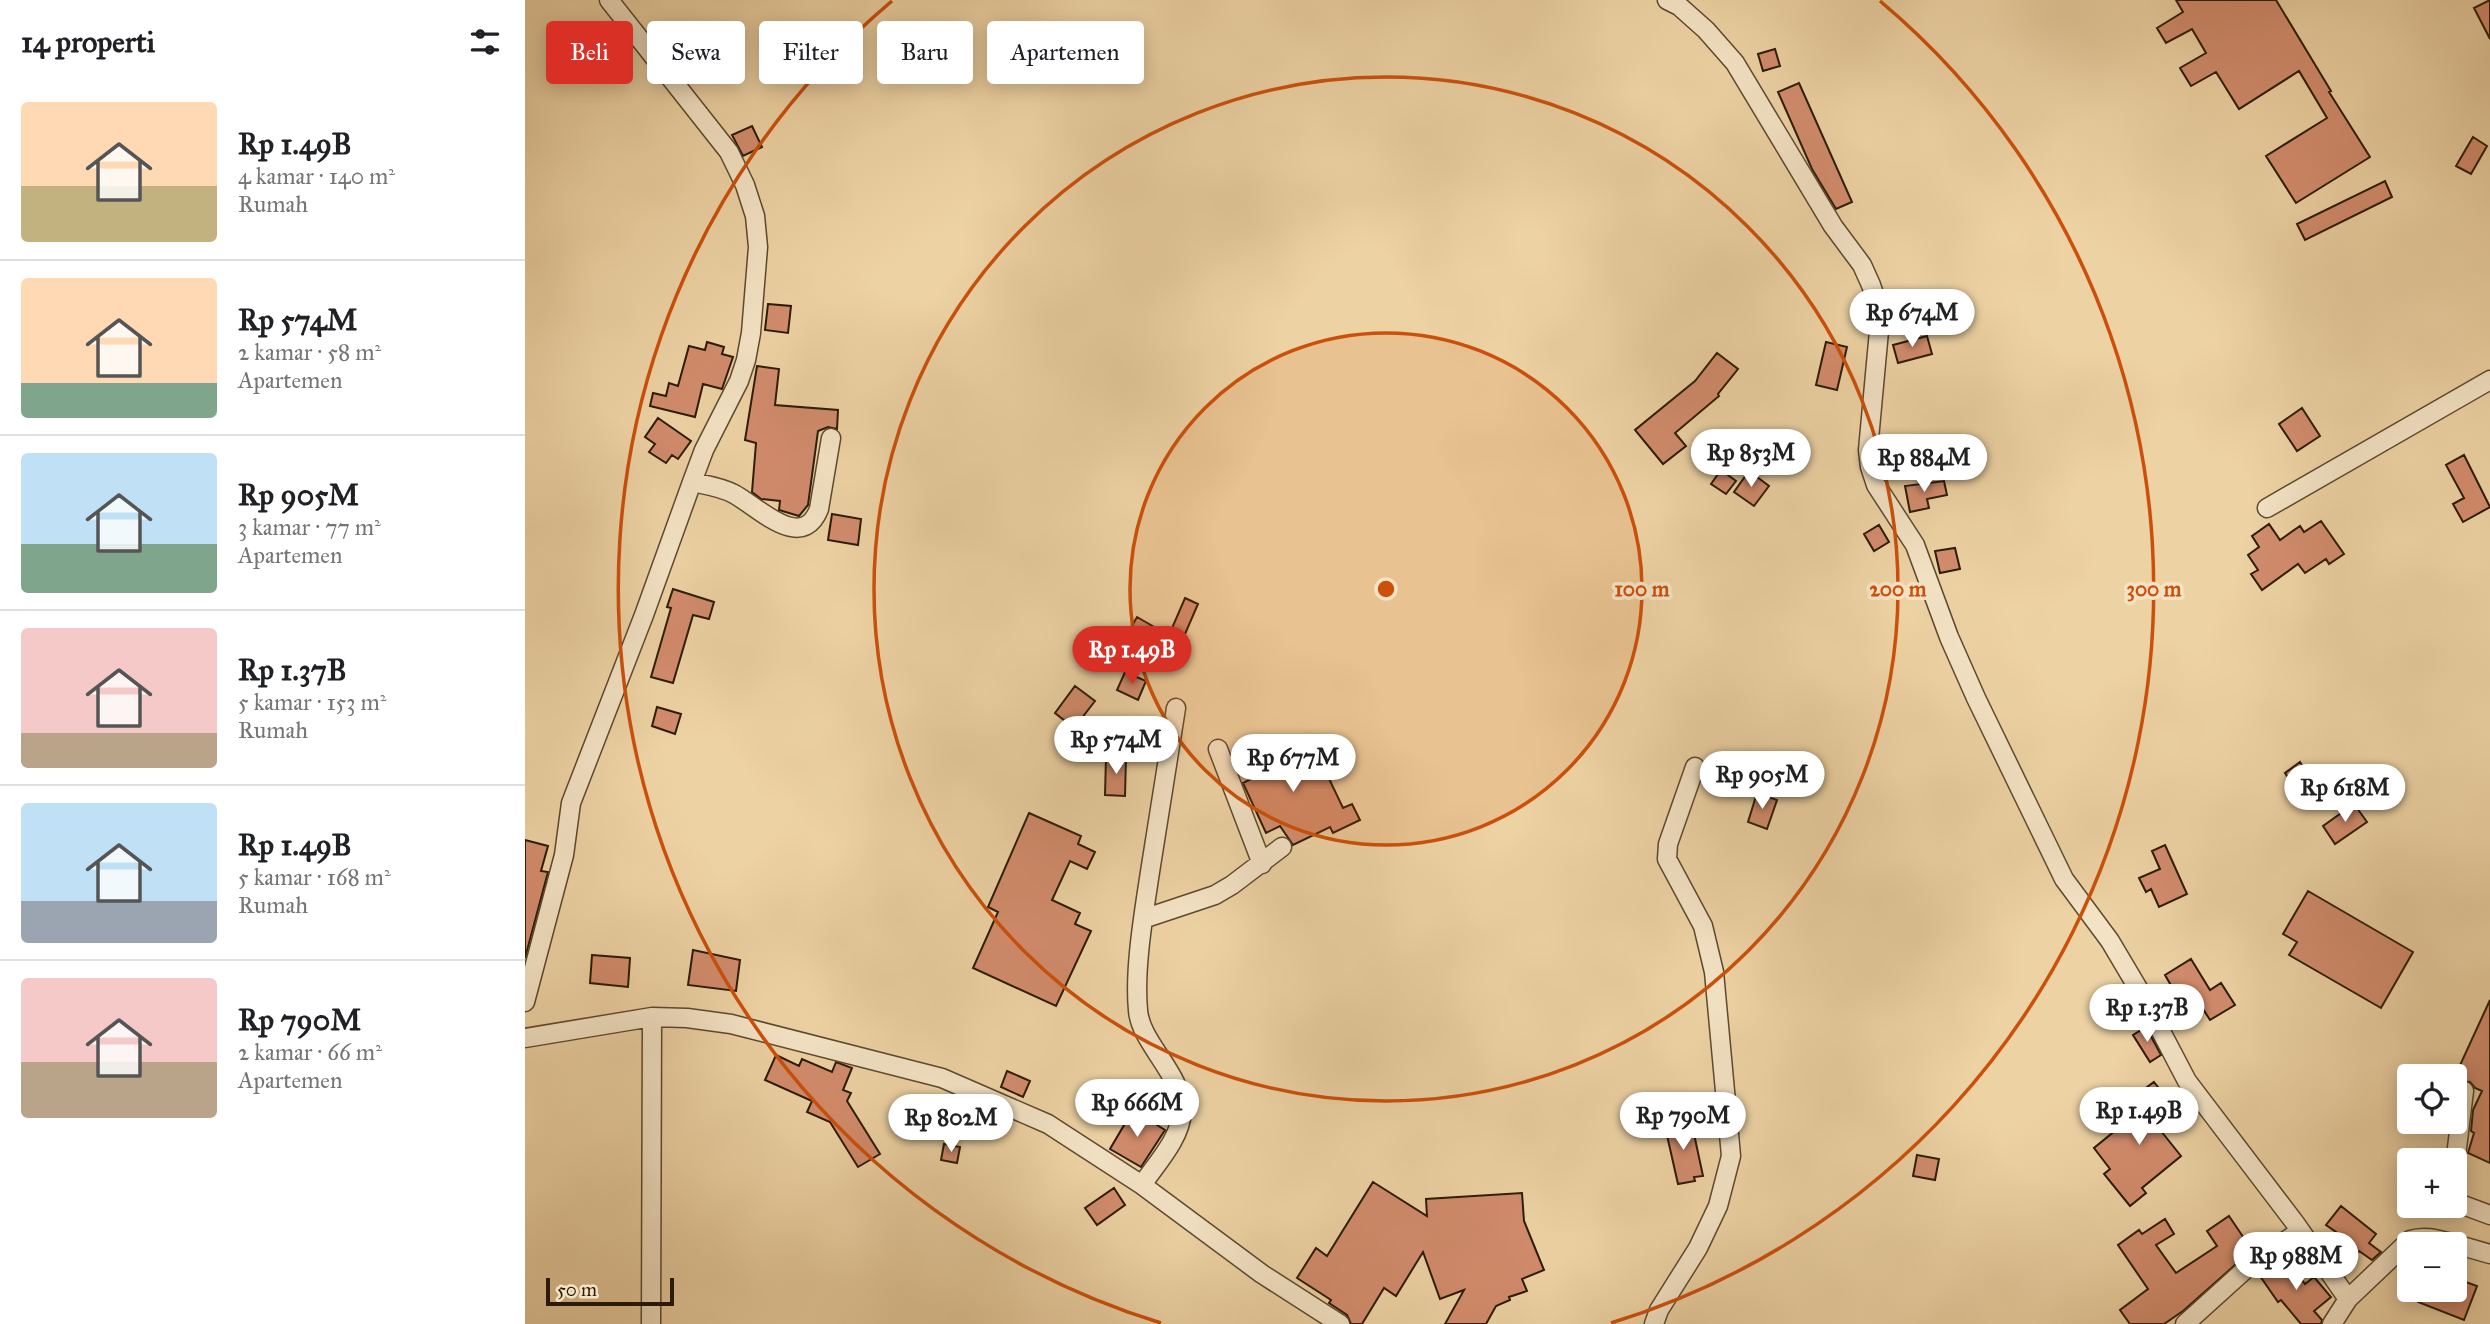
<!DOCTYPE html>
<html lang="id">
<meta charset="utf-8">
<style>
body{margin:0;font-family:"IM FELL Great Primer",serif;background:#f6f6f6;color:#202124;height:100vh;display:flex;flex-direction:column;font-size:26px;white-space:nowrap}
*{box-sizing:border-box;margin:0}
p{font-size:23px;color:#757577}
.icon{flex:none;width:38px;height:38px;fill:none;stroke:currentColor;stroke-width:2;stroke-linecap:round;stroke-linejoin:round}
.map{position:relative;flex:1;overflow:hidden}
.side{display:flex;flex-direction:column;background:#fff;width:525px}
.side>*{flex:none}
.guide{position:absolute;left:21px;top:21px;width:665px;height:63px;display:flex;gap:14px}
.buttons{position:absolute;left:1872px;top:1064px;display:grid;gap:14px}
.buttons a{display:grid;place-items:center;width:70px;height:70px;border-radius:7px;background:#fff;box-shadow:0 4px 18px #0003;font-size:35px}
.scale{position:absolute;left:21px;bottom:18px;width:128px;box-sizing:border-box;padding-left:7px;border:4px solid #2c1b06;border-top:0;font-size:19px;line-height:24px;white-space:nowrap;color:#2c1b06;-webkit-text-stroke:5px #f3e2c4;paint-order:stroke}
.price{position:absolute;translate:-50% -60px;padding:0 16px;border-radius:24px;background:#fff;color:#222;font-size:23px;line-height:46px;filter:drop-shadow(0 2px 4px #0008)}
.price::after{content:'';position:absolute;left:50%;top:42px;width:21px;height:16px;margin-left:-10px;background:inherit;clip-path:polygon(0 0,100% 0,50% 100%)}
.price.current{background:#d93025;color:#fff}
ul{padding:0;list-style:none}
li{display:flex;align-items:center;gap:21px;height:175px;padding:0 21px}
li+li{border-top:2px solid #e0e0e0}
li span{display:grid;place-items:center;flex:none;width:196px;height:140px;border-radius:7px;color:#555}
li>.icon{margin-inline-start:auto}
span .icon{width:84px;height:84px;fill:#fffc;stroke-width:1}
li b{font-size:30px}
h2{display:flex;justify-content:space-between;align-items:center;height:84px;padding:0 21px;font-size:30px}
.tag{padding:0 24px;border-radius:7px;background:#fff;box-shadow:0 4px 18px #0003;font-size:24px;line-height:63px}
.tag.current{background:#d93025;color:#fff}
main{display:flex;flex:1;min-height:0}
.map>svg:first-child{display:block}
.building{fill:#d28c6d;stroke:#2c1b06;stroke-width:2}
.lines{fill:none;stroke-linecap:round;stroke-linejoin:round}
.minor-casing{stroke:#5c492e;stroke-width:21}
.minor{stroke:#f3e2c4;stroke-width:18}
.ring{fill:none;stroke:#cc500b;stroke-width:3.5}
.centre{fill:#cc500b;stroke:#f3e2c4;stroke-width:3.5}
.ring-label{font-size:21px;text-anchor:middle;font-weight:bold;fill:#cc500b;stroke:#f3e2c4;stroke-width:7;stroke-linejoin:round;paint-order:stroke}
</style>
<main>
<section class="side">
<h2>14 properti<svg class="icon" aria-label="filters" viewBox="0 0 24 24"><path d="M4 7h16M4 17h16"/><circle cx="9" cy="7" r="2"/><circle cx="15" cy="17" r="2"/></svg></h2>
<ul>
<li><span style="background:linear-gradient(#ffd9b3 60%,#c2b280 0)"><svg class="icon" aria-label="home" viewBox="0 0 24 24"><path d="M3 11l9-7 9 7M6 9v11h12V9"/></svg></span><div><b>Rp 1.49B</b><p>4 kamar · 140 m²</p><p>Rumah</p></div></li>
<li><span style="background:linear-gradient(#ffd9b3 75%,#7fa58c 0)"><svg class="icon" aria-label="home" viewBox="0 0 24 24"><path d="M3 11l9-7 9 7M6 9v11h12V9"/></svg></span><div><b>Rp 574M</b><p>2 kamar · 58 m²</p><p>Apartemen</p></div></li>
<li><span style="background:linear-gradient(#bfe0f5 65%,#7fa58c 0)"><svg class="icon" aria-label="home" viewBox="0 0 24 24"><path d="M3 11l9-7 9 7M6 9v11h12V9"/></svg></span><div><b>Rp 905M</b><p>3 kamar · 77 m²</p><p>Apartemen</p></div></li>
<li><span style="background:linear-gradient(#f6c9c9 75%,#b9a48a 0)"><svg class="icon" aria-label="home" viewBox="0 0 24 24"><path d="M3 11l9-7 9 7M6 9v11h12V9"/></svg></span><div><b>Rp 1.37B</b><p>5 kamar · 153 m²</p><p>Rumah</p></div></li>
<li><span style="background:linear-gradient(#bfe0f5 70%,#9aa5b1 0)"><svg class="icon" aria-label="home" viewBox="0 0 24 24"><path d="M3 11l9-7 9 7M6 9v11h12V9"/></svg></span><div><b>Rp 1.49B</b><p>5 kamar · 168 m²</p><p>Rumah</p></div></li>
<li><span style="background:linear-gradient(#f6c9c9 60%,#b9a48a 0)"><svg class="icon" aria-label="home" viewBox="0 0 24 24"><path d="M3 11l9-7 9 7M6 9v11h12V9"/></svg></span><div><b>Rp 790M</b><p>2 kamar · 66 m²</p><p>Apartemen</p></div></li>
</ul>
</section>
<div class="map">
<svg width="1965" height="1324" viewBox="0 0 1965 1324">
<rect width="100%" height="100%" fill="#edd2a4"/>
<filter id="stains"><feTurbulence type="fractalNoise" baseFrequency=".00286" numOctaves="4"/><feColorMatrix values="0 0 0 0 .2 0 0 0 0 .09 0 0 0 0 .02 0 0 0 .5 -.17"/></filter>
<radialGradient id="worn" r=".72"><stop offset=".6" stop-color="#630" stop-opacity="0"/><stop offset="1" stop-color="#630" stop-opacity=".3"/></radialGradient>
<path class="building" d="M1651 0H1751L1806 91 1804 92 1845 157 1771 203 1741 156 1802 118 1774 71 1714 109 1691 72 1666 86 1655 68 1681 53 1667 29 1641 43 1632 28 1658 12Z
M1965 0V39L1949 8Z
M1250 49 1255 66 1238 71 1233 54Z
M1274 83 1327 202 1311 209 1287 169 1253 92Z
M227 126 237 147 218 156 207 135Z
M1948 137 1962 146 1946 174 1931 166Z
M1860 181 1867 197 1780 240 1772 224Z
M243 304 266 306 263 333 240 330Z
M1402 336 1407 354 1373 363 1368 345Z
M182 342 199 347 197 354 208 357 197 389 178 384 170 417 125 406 128 393 141 396 144 383 153 386 164 346 180 350Z
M1301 342 1322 347 1312 390 1291 385Z
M1192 353 1213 369 1193 394 1194 396 1150 433 1161 446 1138 464 1110 430 1170 381Z
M232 366 254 369 250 405 313 410 312 429 303 427 293 431 283 505 274 516 254 510 255 501 236 499 227 492 231 443 220 440Z
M1777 408 1795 436 1772 451 1754 424Z
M133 418 166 441 153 459 147 455 141 463 124 452 130 444 120 437Z
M1939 455 1965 507 1938 522 1928 504 1939 498 1921 465Z
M1196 470 1211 481 1201 494 1186 484Z
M1224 471 1244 486 1229 506 1209 492Z
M1419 481 1422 495 1402 499 1404 508 1385 512 1380 486Z
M307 514 336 519 333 545 303 540Z
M1796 521 1819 554 1804 564 1801 559 1780 573 1773 564 1737 590 1726 574 1733 570 1723 555 1734 547 1727 536 1744 524 1755 540 1775 526 1779 532Z
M1354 525 1364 542 1349 551 1339 534Z
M1430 548 1435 569 1415 573 1410 551Z
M148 589 189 602 184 619 168 615 148 683 126 677 146 608 142 607Z
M660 598 673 604 657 641 644 635Z
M612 617 631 628 613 660 594 649Z
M600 672 621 681 613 700 592 690Z
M550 686 570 701 549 728 530 713Z
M132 707 156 714 150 734 127 726Z
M766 737 774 778 798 766 818 808 827 804 835 820 808 833 805 827 768 845 755 826 741 833 718 783 728 778 722 745Z
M581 757H601L600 796 580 795Z
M1775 762 1787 781 1772 791 1760 773Z
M1232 793 1252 800 1242 829 1223 822Z
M1829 804 1842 822 1810 844 1798 826Z
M504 813 556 836 553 844 570 852 562 869 545 861 527 900 555 913 550 924 566 931 531 1006 448 968 473 912 463 907Z
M0 840 23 846 16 871 23 872 0 958Z
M1640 845 1662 894 1634 907 1626 889 1621 892 1614 878 1635 869 1627 851Z
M1783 891 1888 952 1856 1008 1764 955 1772 942 1758 934Z
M168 950 215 960 211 991 163 985Z
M67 955 105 958 103 987 65 983Z
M1666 959 1685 990 1696 983 1710 1005 1685 1020 1664 987 1651 994 1640 975Z
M1965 1000V1163L1943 1153 1949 1133 1946 1131 1948 1110 1957 1091 1950 1088 1945 1082 1934 1081 1930 1076Z
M1621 1027 1636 1055 1625 1062 1608 1035Z
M251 1055 274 1066 277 1059 307 1072 311 1062 327 1068 318 1090 326 1093 322 1101 355 1154 333 1167 305 1122 282 1112 287 1101 240 1080Z
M482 1071 505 1081 498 1097 476 1087Z
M1629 1082 1651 1110 1632 1126 1656 1156 1617 1188 1621 1193 1605 1206 1579 1174 1585 1169 1569 1148 1619 1107 1610 1096Z
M608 1110 640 1130 616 1167 585 1149Z
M1157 1119 1160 1136 1169 1134 1178 1176 1169 1177 1170 1181 1153 1184 1139 1122Z
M419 1144 435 1147 432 1163 416 1160Z
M1392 1155 1414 1159 1410 1180 1388 1176Z
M848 1182 902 1216 901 1199 997 1193 999 1221 1019 1270 997 1279 1002 1291 984 1297 985 1300 971 1306 961 1324H920L939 1290 915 1299 898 1252 871 1296 859 1288 837 1324H826L822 1315 804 1303 806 1300 772 1278 791 1248 802 1256Z
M589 1188 600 1205 572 1225 560 1208Z
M1816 1206 1851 1234 1844 1243 1856 1252 1847 1260 1834 1251 1821 1268 1810 1260 1815 1252 1803 1242 1811 1232 1801 1225Z
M1704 1216 1727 1250 1658 1311 1639 1324H1605L1595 1310 1623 1289 1593 1245 1614 1230 1617 1234 1640 1219 1649 1234 1631 1245 1651 1273 1692 1246 1682 1231Z
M1760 1257 1780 1284 1789 1277 1806 1297 1789 1311 1797 1320 1796 1324H1776L1756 1300 1753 1302 1735 1276Z
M1930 1278 1952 1286 1939 1320 1893 1302 1897 1290H1930Z"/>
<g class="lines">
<defs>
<path id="minor" d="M84 0 204 152 220 185 230 216 233 247 226 333 221 360 214 381 179 450 167 482
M1142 0 1154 6 1181 30 1210 63 1308 226 1337 265 1346 285 1353 306 1354 331 1343 450 1345 467 1351 485 1390 545 1424 637 1451 698 1539 879 1585 941 1617 995 1662 1081 1770 1223 1823 1299
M1742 508 1965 380
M693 749 737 864
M618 919 690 895 707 885 757 847
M0 1002 39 855 46 803 119 615 167 482C181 485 196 487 209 494 233 507 277 553 294 509L306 438
M0 1038 127 1017 162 1018 206 1024 417 1078 523 1124 617 1185 737 1274 815 1324
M1930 1164 1939 1091
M617 1185C631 1164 656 1138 657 1111 658 1074 615 1043 613 1010 609 969 619 912 625 872 634 817 642 762 651 708
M1930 1202 1965 1215
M1930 1244 1965 1254
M126 1324 127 1017
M1129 1324 1134 1310 1173 1248 1193 1206 1206 1156 1189 972 1178 926 1142 859 1143 844 1170 767
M1660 1324 1723 1267 1775 1231
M1807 1324 1823 1299 1885 1240C1901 1235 1914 1240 1930 1244"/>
</defs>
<use href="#minor" class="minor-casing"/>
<use href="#minor" class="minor"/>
</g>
<circle cx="861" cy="589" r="256" fill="#cc500b" fill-opacity=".12"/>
<g class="ring">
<circle cx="861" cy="589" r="256"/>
<circle cx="861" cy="589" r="512"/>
<path d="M636 1323A768 768 0 0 1 367 1M1355 1A768 768 0 0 1 1086 1323"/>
</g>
<circle cx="861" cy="589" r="10" class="centre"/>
<g class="ring-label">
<text x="1117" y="596">100 m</text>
<text x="1373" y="596">200 m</text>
<text x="1629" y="596">300 m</text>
</g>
<rect width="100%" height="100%" filter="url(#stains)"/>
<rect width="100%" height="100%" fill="url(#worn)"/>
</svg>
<div class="buttons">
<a><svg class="icon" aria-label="locate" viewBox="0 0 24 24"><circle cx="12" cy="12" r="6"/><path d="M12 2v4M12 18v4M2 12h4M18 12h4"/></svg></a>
<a>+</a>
<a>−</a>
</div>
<div class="scale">50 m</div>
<b class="price" style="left:1387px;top:349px">Rp 674M</b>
<b class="price" style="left:1226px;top:489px">Rp 853M</b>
<b class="price" style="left:1399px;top:494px">Rp 884M</b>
<b class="price current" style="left:607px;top:686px">Rp 1.49B</b>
<b class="price" style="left:591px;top:776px">Rp 574M</b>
<b class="price" style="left:768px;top:794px">Rp 677M</b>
<b class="price" style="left:1237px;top:811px">Rp 905M</b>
<b class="price" style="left:1820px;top:824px">Rp 618M</b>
<b class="price" style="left:1622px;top:1044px">Rp 1.37B</b>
<b class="price" style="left:612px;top:1139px">Rp 666M</b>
<b class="price" style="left:1614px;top:1147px">Rp 1.49B</b>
<b class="price" style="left:1158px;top:1152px">Rp 790M</b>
<b class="price" style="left:426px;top:1154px">Rp 802M</b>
<b class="price" style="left:1771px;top:1292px">Rp 988M</b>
<div class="guide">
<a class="tag current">Beli</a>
<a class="tag">Sewa</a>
<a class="tag">Filter</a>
<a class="tag">Baru</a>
<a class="tag">Apartemen</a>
</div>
</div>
</main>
